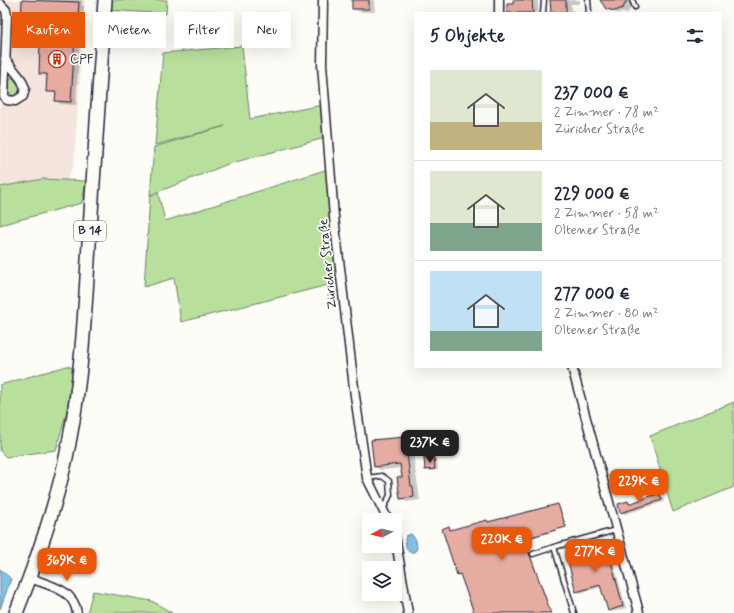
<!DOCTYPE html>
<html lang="de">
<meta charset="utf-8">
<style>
body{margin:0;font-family:Mynerve,sans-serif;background:#f6f6f7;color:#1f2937;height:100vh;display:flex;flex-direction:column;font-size:15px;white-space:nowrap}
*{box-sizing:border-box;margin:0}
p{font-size:13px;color:#747a83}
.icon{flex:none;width:22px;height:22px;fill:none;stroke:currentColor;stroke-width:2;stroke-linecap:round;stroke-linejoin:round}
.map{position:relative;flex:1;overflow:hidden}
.panel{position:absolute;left:414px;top:12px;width:308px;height:356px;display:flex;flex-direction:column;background:#fff;border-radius:0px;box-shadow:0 4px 16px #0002}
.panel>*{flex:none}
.hud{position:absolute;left:12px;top:12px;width:342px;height:36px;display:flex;gap:8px}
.needle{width:26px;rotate:263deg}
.buttons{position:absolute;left:362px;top:513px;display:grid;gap:8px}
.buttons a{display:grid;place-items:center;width:40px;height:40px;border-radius:0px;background:#fff;box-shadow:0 4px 16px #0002;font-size:20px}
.price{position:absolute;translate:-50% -34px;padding:0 9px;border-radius:8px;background:#ea580c;color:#fff;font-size:13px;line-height:26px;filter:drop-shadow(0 1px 2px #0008)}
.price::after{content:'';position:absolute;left:50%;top:24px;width:12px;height:9px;margin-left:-6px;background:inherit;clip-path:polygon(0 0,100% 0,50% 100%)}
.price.selected{background:#222;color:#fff}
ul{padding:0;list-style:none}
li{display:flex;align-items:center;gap:12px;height:100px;padding:0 16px}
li+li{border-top:1px solid #e0e1e3}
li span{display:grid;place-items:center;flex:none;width:112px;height:80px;border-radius:0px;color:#555}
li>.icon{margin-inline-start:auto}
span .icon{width:48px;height:48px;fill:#fffc;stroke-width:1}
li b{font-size:17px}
h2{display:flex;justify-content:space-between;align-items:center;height:48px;padding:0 16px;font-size:17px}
.tag{padding:0 14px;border-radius:0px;background:#fff;box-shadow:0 4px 16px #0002;font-size:14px;line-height:36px}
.tag.selected{background:#ea580c;color:#fff}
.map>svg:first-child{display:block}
.built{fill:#f6e4de}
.green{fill:#b8e09c;stroke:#6d816c}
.water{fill:#83c2e3;stroke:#5c82a0}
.shadow{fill:#0003}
.building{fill:#e6aca2;stroke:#22223b}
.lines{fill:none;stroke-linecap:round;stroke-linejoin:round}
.lane-casing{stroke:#22223b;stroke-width:7}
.street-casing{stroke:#22223b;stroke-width:11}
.primary-casing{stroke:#22223b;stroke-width:16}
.lane{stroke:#fdfcf7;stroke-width:4}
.street{stroke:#fdfcf7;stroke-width:8}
.primary{stroke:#fdfcf7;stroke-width:13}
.labels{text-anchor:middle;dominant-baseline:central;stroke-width:3.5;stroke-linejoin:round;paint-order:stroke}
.shield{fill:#fdfcf7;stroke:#646373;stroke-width:1}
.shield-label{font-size:12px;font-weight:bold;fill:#22223b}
.poi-label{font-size:13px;fill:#22223b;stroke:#fdfcf7;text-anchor:start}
.street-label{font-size:13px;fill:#22223b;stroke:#fdfcf7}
</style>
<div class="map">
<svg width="734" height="613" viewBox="0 0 734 613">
<rect width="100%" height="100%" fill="#fdfcf7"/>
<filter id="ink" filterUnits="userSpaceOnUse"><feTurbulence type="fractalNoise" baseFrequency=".025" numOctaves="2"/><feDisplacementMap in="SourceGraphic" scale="8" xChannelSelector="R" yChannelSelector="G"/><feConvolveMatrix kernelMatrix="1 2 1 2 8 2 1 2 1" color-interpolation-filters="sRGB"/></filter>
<g filter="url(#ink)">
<path class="built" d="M0 0H85L74 165 66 180 43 179 0 187Z"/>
<path class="green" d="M110 0H167L166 14 109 10Z
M242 46 250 119 323 105 325 138 228 164 150 195 154 147 225 126 155 145 163 53Z
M12 77 21 88 20 94 15 97 9 92V81Z
M328 169 340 282 181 322 174 278 144 287 150 196 158 193 165 221Z
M43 179 86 181 82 203 0 225V187Z
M67 366 73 368 67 411 56 450 6 457 0 451V385Z
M734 402V487L673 512 650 436Z
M93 591 152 601 172 613H87Z"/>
<path class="water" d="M411 534 416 540 417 549 414 552H409C406 548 404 541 406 536Z
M0 569 11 579 0 609Z"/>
<path class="shadow" d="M23 0H82V5L84 6 82 37H80L76 105 61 104 56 101 57 94 48 91V76L40 73 59 45 60 25 27 23 22 20Z
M353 0H374L375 12H360L353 8Z
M514 0H538V13H508L515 5Z
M551 0H580V4H571L572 13H552Z
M602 0H633L634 5 627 13H616Z
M405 438 411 441 420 500 407 502 401 498 403 478 402 468 381 470 374 467Z
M433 458 437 460 438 470 430 471 426 469Z
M620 473 624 475 628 491 624 493 620 491Z
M659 494 662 496 664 502 625 514 621 512 628 502 631 504Z
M558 505 567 527 525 540 552 613H475L461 575 458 574 449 527 451 531Z
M606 544 609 546 626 608 612 612 609 610 602 587 580 593 577 591Z"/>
<path class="building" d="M22 0 79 2 77 35H75L71 102 55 101 56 92H46L47 74H39L40 43 58 44 59 23 21 21Z
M352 0H369V9H352Z
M513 0H532L533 13H507V4H513Z
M550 0H566V13H551Z
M600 0H627L623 8 615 11 606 9Z
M405 437 411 486H413L414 497 400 499 397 477H402L400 464 374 467 371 440Z
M434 457 435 469 425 470 424 458Z
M620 472 625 490 619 492 614 474Z
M659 493 662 500 620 513 618 504 628 501 629 504Z
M558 504 566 527 524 539 551 613H474L460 574 457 575 442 529 449 526 450 530 487 520 488 522Z
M606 543 623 606 608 611 600 585 576 592 566 554Z"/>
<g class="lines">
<defs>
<path id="lane" d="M588 0 589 13
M632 0 635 7
M543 13 544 0
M367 478 382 476 389 481 390 495 383 510
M533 554 554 547
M574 613 554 547 616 530"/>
<path id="street" d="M323 0 322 65 326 116 334 217 355 396 367 478 388 520
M499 0V13
M0 4 6 10 7 16 4 96 7 100 15 101 23 96 25 88 21 79 5 59
M572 367 639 612 637 613
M395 536 408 613
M30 578C48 585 74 589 77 613"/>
<path id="primary" d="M16 613C38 558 58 501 69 443 82 377 85 310 89 244 95 162 100 81 105 0"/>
</defs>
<use href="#lane" class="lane-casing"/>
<use href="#street" class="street-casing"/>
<use href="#primary" class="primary-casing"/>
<use href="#lane" class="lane"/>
<use href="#street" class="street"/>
<use href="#primary" class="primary"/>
</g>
</g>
<defs>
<symbol id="building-ring" viewBox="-11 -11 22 22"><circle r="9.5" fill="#fdfcf7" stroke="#c8321e" stroke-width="1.5"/><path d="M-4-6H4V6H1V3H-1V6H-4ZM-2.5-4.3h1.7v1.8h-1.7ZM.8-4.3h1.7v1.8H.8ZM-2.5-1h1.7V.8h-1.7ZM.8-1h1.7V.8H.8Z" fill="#c8321e"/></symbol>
</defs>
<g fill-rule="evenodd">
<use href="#building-ring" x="47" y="49" width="20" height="20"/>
</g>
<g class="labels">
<rect class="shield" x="74" y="221" width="32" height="20" rx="3"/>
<g class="shield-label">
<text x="90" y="231">B 14</text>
</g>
<g class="poi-label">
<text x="70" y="59">CPF</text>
</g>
<g class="street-label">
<text transform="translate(328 264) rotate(-96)">Züricher Straße</text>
</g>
</g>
</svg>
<div class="buttons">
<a><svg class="needle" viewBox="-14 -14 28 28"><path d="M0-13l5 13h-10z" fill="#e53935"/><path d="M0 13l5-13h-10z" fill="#747a83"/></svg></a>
<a><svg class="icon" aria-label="layers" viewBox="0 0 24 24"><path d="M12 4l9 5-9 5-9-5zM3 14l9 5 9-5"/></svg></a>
</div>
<b class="price selected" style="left:430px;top:464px">237K €</b>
<b class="price" style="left:639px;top:503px">229K €</b>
<b class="price" style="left:502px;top:561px">220K €</b>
<b class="price" style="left:595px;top:573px">277K €</b>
<b class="price" style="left:67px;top:582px">369K €</b>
<div class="hud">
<a class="tag selected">Kaufen</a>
<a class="tag">Mieten</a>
<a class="tag">Filter</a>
<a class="tag">Neu</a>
</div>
<section class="panel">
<h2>5 Objekte<svg class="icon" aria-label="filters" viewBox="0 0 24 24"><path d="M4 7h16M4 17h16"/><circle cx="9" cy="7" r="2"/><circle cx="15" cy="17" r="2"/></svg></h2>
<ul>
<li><span style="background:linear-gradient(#dfe7d0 65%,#c2b280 0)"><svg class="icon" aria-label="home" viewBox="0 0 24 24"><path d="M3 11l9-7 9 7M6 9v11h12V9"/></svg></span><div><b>237 000 €</b><p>2 Zimmer · 78 m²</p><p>Züricher Straße</p></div></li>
<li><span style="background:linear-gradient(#dfe7d0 65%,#7fa58c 0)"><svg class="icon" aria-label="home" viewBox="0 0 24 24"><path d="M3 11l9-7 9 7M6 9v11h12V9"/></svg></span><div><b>229 000 €</b><p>2 Zimmer · 58 m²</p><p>Oltener Straße</p></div></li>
<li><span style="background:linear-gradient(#bfe0f5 75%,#7fa58c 0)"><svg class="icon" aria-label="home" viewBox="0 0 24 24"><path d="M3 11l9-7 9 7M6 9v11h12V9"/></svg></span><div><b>277 000 €</b><p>2 Zimmer · 80 m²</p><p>Oltener Straße</p></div></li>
</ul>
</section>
</div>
